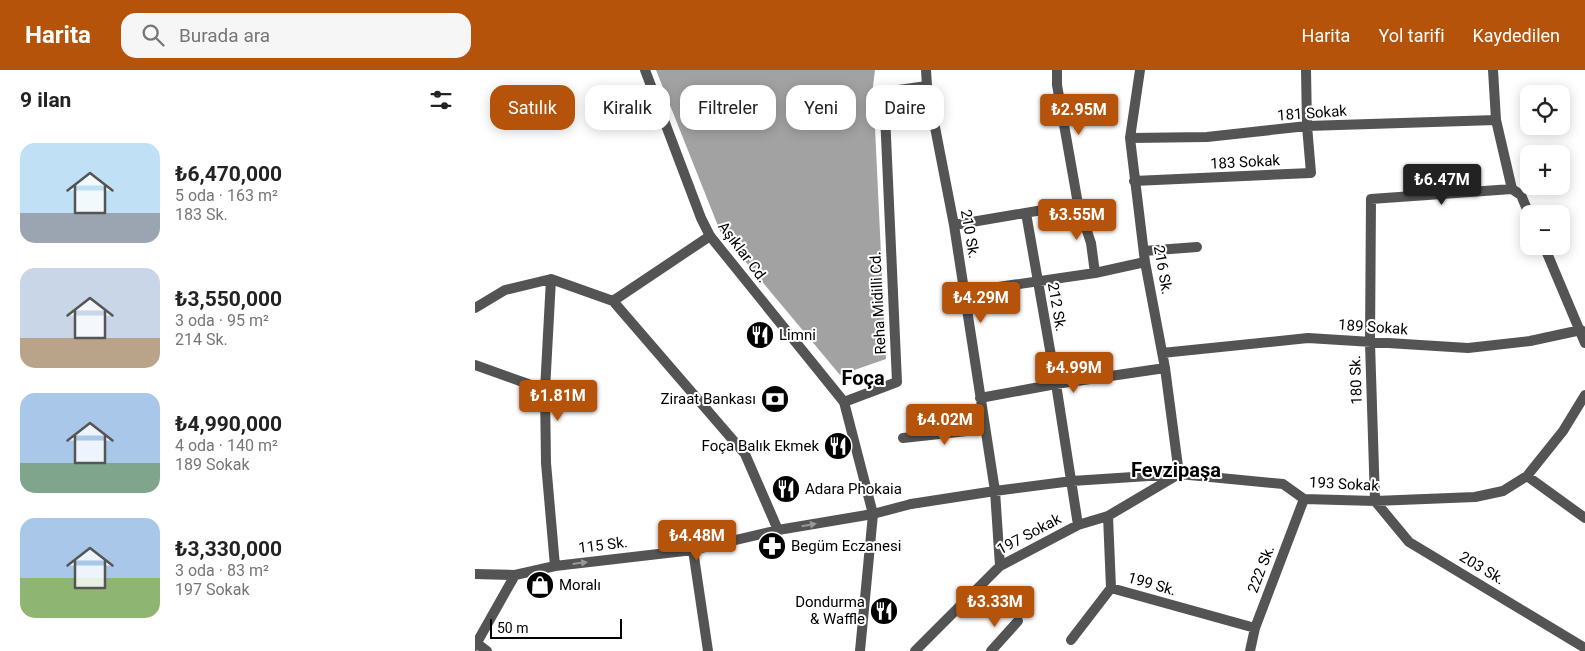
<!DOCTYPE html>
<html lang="tr">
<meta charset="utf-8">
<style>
body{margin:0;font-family:Roboto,sans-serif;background:#f6f6f6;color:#222;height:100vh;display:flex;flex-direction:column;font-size:19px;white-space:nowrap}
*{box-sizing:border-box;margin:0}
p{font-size:16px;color:#767676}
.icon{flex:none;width:28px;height:28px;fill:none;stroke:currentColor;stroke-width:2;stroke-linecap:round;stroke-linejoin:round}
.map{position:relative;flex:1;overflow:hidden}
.drawer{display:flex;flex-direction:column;background:#fff;width:475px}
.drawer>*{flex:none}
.banner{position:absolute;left:15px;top:15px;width:475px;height:45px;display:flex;gap:10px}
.buttons{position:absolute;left:1045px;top:15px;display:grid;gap:10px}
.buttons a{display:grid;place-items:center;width:50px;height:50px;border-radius:10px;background:#fff;box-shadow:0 2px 12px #0003;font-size:25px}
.scale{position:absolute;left:15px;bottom:12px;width:132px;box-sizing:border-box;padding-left:5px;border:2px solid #000;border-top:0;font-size:14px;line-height:18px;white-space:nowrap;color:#000;-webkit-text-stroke:4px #fff;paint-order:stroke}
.price{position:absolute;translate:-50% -42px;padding:0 11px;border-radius:5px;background:#b45309;color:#fff;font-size:16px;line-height:32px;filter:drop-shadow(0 1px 2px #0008)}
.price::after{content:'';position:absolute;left:50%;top:30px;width:15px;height:11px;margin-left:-8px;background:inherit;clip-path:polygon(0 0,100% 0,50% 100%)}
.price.current{background:#222;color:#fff}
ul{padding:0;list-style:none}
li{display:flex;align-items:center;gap:15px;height:125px;padding:0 20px}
li span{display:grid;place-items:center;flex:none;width:140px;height:100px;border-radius:15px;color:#555}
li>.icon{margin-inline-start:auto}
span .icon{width:60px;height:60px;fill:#fffc;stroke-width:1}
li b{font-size:21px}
h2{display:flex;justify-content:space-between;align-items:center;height:60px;padding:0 20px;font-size:21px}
.tag{padding:0 18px;border-radius:15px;background:#fff;box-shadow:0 2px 12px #0003;font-size:18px;line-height:45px}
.tag.current{background:#b45309;color:#fff}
header{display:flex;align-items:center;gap:30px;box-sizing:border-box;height:70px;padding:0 25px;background:#b45309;color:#fff}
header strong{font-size:24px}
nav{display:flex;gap:28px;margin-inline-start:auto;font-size:18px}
.search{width:350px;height:45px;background:#f6f6f6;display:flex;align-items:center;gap:12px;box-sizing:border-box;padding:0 18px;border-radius:15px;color:#767676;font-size:19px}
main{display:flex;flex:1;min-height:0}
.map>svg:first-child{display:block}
.water{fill:#a2a2a2}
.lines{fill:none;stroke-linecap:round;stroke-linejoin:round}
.pedestrian{stroke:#545454;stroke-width:10}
.minor{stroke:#545454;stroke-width:10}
.tertiary{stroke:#545454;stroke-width:10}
.oneway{fill:#989898}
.labels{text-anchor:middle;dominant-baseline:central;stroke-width:4;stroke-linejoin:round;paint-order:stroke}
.street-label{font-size:15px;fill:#000;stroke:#fff}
.poi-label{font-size:15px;fill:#000;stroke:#fff;text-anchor:start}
.district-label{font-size:20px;font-weight:bold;fill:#000;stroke:#fff}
</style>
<header>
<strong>Harita</strong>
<div class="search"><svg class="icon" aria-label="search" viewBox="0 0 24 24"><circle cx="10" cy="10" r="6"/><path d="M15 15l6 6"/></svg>Burada ara</div>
<nav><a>Harita</a><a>Yol tarifi</a><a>Kaydedilen</a></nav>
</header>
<main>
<section class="drawer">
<h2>9 ilan<svg class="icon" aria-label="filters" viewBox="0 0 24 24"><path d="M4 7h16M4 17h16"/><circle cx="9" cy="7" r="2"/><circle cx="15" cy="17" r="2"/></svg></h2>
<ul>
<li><span style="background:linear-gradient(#bfe0f5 70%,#9aa5b1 0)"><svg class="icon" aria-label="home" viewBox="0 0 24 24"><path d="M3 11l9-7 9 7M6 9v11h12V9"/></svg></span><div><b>₺6,470,000</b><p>5 oda · 163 m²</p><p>183 Sk.</p></div></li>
<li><span style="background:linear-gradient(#c9d6e8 70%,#b9a48a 0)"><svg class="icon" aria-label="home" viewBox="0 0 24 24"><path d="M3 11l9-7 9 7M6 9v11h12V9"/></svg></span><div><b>₺3,550,000</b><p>3 oda · 95 m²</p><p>214 Sk.</p></div></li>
<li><span style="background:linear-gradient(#a9c7e8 70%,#7fa58c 0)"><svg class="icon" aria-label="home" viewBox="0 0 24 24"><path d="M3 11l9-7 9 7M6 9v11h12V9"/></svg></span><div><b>₺4,990,000</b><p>4 oda · 140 m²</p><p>189 Sokak</p></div></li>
<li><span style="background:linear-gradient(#a9c7e8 60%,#8fb573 0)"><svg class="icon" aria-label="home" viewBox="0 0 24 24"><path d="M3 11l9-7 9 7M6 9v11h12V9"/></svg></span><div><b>₺3,330,000</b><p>3 oda · 83 m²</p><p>197 Sokak</p></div></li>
</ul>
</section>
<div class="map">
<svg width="1110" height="581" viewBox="0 0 1110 581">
<rect width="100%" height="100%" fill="#fff"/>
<path class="water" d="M181 0H400L398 16 411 289 365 305 245 161Z"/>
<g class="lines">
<path class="pedestrian" d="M170 0 226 148 235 166 369 332 398 444 385 581
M369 332 422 312 409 22 452 16
M398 444 436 434"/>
<path class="minor" d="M582 0V15L603 134 616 173 620 203
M1018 0 1021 50 1037 119 1046 125 1054 144
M452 16 479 155 520 421 525 496
M655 68 732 67 832 56 1021 50
M659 111 836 103 832 56 831 0
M1037 119 896 129 895 273 900 431 934 472 1110 578
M551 143 581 314 603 455
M479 155 603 134
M1069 176 1110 273
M669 181 722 177
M76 209 70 320 71 393 80 496
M489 222 620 203 670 192
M138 231 270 384 303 460
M0 238 30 220 76 209 138 231 235 166
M687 283 833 268 993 278 1055 271 1106 260
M0 295 70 320
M505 328 581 314 690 298
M428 368 510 359
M1052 406 1110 448
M436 434 520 421 597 411 704 404 808 414 829 429 900 431 1000 427 1028 421 1052 406 1088 361 1110 325
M633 446 636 518 780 558
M218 480 233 581
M0 504 40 505 80 496 218 480 303 460 398 444
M596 570 636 518
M0 572 12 581
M0 576 40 505
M440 581 525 496 603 455 633 446 704 404 690 298 670 192 655 68 665 0
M516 581 543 551
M775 581 780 558 829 429"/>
<path class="tertiary" d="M451 0 452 16"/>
</g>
<defs><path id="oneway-solid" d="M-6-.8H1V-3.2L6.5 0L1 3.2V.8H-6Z" transform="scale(1.25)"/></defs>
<g class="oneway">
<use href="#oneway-solid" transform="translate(334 455) rotate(-10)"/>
<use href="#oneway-solid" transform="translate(105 493) rotate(-7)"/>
</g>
<defs>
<symbol id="restaurant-disc" viewBox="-11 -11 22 22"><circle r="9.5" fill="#000" stroke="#fff"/><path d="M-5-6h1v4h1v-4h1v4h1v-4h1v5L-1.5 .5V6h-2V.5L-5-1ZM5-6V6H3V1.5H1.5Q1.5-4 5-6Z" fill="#fff"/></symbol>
<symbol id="bank-disc" viewBox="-11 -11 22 22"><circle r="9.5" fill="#000" stroke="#fff"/><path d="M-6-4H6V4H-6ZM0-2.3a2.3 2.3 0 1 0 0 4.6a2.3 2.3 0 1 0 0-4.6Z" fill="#fff"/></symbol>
<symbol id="pharmacy-disc" viewBox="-11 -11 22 22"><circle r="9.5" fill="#000" stroke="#fff"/><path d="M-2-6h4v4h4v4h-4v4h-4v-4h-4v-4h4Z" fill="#fff"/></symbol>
<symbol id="shop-disc" viewBox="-11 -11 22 22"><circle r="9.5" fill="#000" stroke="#fff"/><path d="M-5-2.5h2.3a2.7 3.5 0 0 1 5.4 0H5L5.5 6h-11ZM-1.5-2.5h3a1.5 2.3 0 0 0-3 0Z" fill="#fff"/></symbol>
</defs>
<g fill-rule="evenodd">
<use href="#restaurant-disc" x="269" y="249" width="32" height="32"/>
<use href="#bank-disc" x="284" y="313" width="32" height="32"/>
<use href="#restaurant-disc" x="347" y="360" width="32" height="32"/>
<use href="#restaurant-disc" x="295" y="403" width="32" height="32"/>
<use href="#pharmacy-disc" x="281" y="460" width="32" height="32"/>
<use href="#shop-disc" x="49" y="499" width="32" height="32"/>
<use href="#restaurant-disc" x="393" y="525" width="32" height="32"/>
</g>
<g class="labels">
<g class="street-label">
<text transform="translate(837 43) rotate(-4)">181 Sokak</text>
<text transform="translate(770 92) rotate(-3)">183 Sokak</text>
<text transform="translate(495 164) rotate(80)">210 Sk.</text>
<text transform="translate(268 182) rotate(53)">Aşıklar Cd.</text>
<text transform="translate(688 200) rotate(80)">216 Sk.</text>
<text transform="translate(403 233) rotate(-93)">Reha Midilli Cd.</text>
<text transform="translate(582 237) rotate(80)">212 Sk.</text>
<text transform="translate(898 257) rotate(4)">189 Sokak</text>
<text transform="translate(881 310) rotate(-92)">180 Sk.</text>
<text transform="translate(869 414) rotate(3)">193 Sokak</text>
<text transform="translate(554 464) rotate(-28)">197 Sokak</text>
<text transform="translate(128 475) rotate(-7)">115 Sk.</text>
<text transform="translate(1007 498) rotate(31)">203 Sk.</text>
<text transform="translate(786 499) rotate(-69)">222 Sk.</text>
<text transform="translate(677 514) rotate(16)">199 Sk.</text>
</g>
<g class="poi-label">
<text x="304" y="265">Limni</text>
<text x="281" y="329" text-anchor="end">Ziraat Bankası</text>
<text x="344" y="376" text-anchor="end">Foça Balık Ekmek</text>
<text x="330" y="419">Adara Phokaia</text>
<text x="316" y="476">Begüm Eczanesi</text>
<text x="84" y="515">Moralı</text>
<text x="390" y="532" text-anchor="end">Dondurma<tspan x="390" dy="17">&amp; Waffle</tspan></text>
</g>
<g class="district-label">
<text x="388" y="308">Foça</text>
<text x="701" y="400">Fevzipaşa</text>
</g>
</g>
</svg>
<div class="buttons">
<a><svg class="icon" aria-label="locate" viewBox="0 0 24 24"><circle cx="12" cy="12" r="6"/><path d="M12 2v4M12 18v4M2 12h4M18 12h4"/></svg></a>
<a>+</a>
<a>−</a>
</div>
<div class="scale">50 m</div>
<b class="price" style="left:604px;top:66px">₺2.95M</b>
<b class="price current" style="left:967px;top:136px">₺6.47M</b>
<b class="price" style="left:602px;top:171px">₺3.55M</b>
<b class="price" style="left:506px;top:254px">₺4.29M</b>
<b class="price" style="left:599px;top:324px">₺4.99M</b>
<b class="price" style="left:83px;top:352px">₺1.81M</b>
<b class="price" style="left:470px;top:376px">₺4.02M</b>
<b class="price" style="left:222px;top:492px">₺4.48M</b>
<b class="price" style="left:520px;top:558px">₺3.33M</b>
<div class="banner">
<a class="tag current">Satılık</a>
<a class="tag">Kiralık</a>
<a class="tag">Filtreler</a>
<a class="tag">Yeni</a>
<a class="tag">Daire</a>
</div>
</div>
</main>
